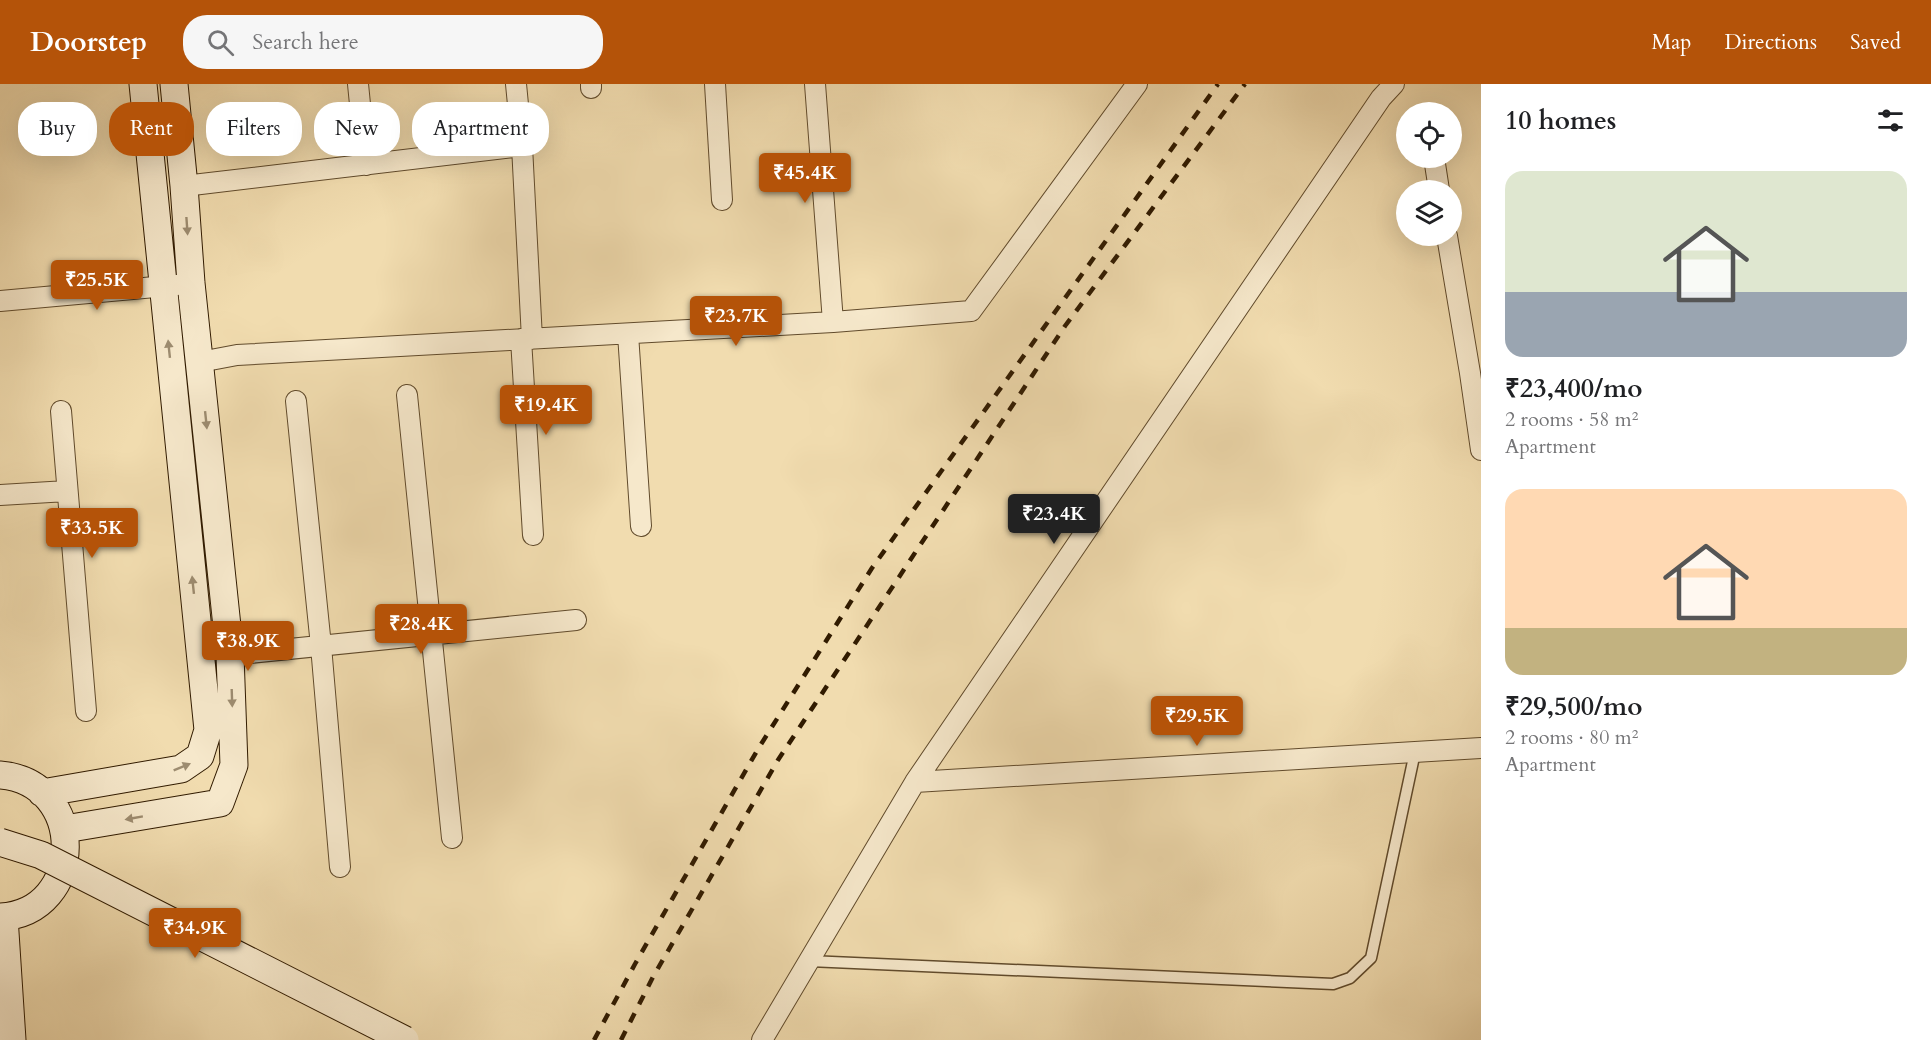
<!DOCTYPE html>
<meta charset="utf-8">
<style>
body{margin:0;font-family:Cardo,serif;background:#f6f6f6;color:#202124;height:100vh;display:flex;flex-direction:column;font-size:22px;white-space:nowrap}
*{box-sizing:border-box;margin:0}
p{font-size:20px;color:#757577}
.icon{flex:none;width:33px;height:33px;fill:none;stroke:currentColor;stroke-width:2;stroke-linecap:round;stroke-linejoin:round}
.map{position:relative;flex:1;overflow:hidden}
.sheet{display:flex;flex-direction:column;background:#fff;width:450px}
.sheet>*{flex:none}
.banner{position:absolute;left:18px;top:18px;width:570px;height:54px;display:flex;gap:12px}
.tools{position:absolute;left:1396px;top:18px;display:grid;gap:12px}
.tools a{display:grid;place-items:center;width:66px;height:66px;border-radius:50%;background:#fff;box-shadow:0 6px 24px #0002;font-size:30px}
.price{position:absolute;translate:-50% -51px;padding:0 14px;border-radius:6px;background:#b45309;color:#fff;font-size:20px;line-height:39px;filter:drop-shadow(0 2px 3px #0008)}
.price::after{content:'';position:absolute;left:50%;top:36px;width:18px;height:14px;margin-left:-9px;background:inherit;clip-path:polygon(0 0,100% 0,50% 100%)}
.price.active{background:#222;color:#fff}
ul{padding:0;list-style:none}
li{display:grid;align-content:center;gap:12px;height:318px;padding:0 24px}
li span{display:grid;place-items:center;height:186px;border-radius:18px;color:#555}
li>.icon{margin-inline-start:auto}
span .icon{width:108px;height:108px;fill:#fffc;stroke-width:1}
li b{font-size:26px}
h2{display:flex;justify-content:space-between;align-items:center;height:72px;padding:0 24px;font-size:26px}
.chip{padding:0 21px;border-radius:24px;background:#fff;box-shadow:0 6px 24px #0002;font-size:21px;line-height:54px}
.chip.active{background:#b45309;color:#fff}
header{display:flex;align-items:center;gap:36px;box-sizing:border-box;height:84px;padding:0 30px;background:#b45309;color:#fff}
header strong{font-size:28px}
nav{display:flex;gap:33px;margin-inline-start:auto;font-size:21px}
.search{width:420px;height:54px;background:#f6f6f6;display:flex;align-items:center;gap:15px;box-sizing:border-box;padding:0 21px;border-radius:24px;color:#757577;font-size:22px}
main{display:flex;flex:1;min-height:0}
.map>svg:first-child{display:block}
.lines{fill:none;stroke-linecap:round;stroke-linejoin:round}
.lane-casing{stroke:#614b2c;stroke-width:13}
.street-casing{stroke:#614b2c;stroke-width:22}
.secondary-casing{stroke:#311b00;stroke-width:29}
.lane{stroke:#f6e8cb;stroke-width:10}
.street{stroke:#f6e8cb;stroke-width:20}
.secondary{stroke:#f6e8cb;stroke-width:27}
.rail{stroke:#311b00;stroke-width:4.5;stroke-dasharray:10 10;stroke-linecap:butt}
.secondary-bridge-casing{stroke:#311b00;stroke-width:29;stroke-linecap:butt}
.secondary-bridge{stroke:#f6e8cb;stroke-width:27}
.oneway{fill:#9d8c70}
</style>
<header>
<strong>Doorstep</strong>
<div class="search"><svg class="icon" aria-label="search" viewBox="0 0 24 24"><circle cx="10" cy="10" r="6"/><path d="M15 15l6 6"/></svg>Search here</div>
<nav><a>Map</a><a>Directions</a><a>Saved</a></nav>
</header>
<main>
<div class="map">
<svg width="1481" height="956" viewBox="0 0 1481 956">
<rect width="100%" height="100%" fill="#f1dcaf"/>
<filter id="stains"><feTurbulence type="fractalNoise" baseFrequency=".00333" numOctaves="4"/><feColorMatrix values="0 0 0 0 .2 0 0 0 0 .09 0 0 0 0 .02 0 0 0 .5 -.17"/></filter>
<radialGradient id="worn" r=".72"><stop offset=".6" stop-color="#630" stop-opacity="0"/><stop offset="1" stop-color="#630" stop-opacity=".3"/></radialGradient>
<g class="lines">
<defs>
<path id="lane" d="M809 877 1333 900 1350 894 1371 874 1415 668"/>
<path id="street" d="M358 0 366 81
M516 0 522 62 532 255
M591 0V4
M715 0 722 116
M815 0 833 238
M1435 80 1439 106
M184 102 522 62
M1447 152 1470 289 1481 366
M0 217 177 201
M628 250 641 442
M521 255 533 451
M200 278 237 271 833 238 971 227 1137 0
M407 311 452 754
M296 317 321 562 340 783
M61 327 86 627
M0 411 67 407
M230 571 576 536
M915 698 1481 664
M762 956 915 698 1381 14 1394 0"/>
<path id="secondary" d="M0 691C88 698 86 829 0 833
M42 709 181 685 200 672 208 646 143 0
M65 745 220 719 234 681 230 571 191 199 184 102 174 0
M4 833 12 956"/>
</defs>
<use href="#lane" class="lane-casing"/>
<use href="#street" class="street-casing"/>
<use href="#secondary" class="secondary-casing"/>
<use href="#lane" class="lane"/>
<use href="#street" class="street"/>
<use href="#secondary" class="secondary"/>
<path class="rail" d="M594 956 635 880 758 665 872 484 1218 0
M621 956 653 893 778 676 1065 242 1245 0"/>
<defs>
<path id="secondary-bridge" d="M0 758 41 771 405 956"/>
</defs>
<use href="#secondary-bridge" class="secondary-bridge-casing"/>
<use href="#secondary-bridge" class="secondary-bridge"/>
</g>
<defs><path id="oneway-solid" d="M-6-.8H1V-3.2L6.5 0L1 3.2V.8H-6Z" transform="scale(1.5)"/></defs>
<g class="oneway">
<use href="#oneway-solid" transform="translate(187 142) rotate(86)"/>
<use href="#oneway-solid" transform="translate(169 265) rotate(-96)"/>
<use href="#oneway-solid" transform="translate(206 336) rotate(84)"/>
<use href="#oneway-solid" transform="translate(193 501) rotate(-96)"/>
<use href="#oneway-solid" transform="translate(232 614) rotate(88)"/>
<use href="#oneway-solid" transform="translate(182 683) rotate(-22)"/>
<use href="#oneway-solid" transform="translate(134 734) rotate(170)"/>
</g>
<rect width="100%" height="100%" filter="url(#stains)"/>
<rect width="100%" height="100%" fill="url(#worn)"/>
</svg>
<div class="tools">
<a><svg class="icon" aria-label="locate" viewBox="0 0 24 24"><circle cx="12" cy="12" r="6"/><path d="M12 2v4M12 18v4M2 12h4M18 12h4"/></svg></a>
<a><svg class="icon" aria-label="layers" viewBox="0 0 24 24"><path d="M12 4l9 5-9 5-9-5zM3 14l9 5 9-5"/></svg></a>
</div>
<b class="price" style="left:805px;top:120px">₹45.4K</b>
<b class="price" style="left:97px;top:227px">₹25.5K</b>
<b class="price" style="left:736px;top:263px">₹23.7K</b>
<b class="price" style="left:546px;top:352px">₹19.4K</b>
<b class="price active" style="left:1054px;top:461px">₹23.4K</b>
<b class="price" style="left:92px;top:475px">₹33.5K</b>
<b class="price" style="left:421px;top:571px">₹28.4K</b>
<b class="price" style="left:248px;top:588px">₹38.9K</b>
<b class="price" style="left:1197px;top:663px">₹29.5K</b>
<b class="price" style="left:195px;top:875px">₹34.9K</b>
<div class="banner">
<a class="chip">Buy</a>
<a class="chip active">Rent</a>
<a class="chip">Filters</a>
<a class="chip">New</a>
<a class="chip">Apartment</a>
</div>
</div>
<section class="sheet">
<h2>10 homes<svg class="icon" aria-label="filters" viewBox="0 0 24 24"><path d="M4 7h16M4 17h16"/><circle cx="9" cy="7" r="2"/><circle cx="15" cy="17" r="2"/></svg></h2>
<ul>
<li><span style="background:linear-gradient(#dfe7d0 65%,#9aa5b1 0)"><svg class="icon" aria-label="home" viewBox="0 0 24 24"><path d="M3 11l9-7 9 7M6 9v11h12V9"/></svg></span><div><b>₹23,400/mo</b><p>2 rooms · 58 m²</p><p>Apartment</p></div></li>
<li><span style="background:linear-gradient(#ffd9b3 75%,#c2b280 0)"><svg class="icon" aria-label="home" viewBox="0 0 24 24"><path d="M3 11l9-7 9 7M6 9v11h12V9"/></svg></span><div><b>₹29,500/mo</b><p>2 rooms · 80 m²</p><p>Apartment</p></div></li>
</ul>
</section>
</main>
